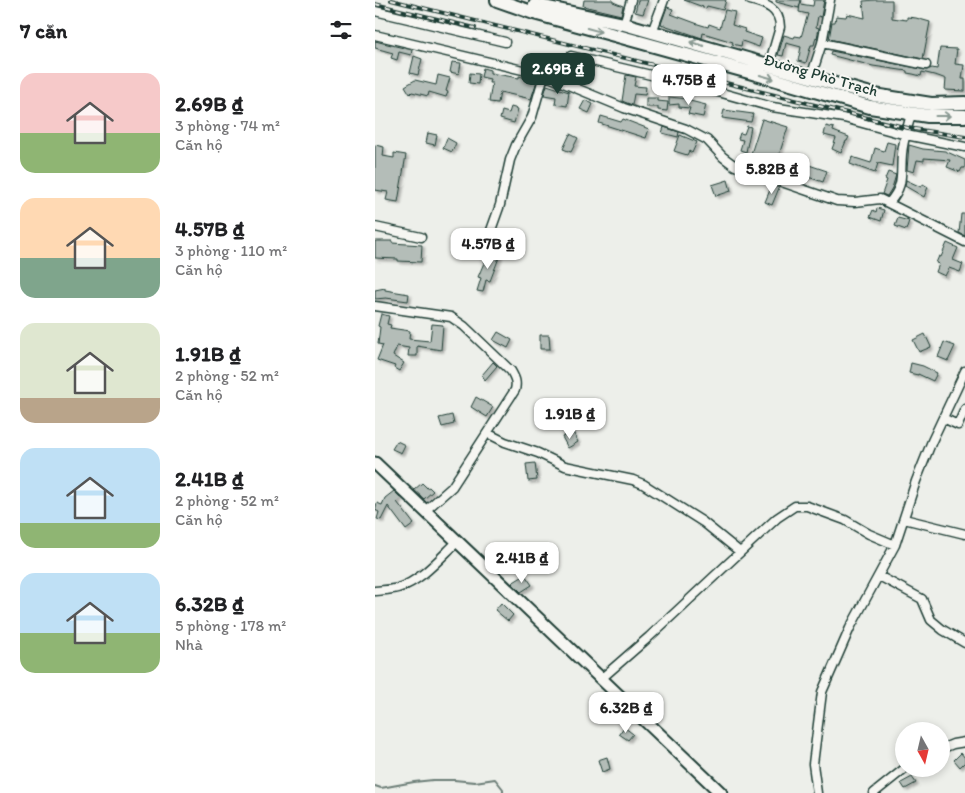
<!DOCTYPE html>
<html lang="vi">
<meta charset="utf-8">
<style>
body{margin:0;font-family:Itim,sans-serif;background:#f2f2f2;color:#202124;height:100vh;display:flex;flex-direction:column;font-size:19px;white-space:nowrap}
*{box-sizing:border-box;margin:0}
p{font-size:16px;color:#757577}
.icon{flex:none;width:28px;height:28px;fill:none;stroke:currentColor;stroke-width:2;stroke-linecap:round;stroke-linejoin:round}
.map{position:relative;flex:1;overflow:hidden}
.sheet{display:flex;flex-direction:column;background:#fff;width:375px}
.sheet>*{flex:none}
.needle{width:32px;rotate:172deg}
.tools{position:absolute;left:520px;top:722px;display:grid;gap:10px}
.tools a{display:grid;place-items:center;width:55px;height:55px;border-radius:50%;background:#fff;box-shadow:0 2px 8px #0003;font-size:25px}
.price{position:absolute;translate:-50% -42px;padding:0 11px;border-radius:10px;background:#fff;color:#222;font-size:16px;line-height:32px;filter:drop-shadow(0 1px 2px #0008)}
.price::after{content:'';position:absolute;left:50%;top:30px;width:15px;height:11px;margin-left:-8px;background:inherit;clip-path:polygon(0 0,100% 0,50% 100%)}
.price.on{background:#1f3d34;color:#fff}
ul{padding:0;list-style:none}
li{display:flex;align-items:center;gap:15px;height:125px;padding:0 20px}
li span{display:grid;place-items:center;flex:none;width:140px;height:100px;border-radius:15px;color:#555}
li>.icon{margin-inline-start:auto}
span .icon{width:60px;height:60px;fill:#fffc;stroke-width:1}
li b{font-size:21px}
h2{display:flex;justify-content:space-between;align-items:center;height:60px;padding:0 20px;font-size:21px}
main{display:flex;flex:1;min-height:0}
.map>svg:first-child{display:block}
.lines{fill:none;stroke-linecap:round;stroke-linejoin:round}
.stream{stroke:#6c7e77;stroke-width:2}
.building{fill:#b4bdb8;stroke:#1f3d34;filter:url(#shadow)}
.minor-casing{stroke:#1f3d34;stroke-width:11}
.secondary-casing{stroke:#1f3d34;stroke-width:15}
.trunk-casing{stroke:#1f3d34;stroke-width:16}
.minor{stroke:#f6f6f2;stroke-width:8}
.secondary{stroke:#f6f6f2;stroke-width:11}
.trunk{stroke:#f6f6f2;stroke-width:12}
.rail-casing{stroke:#1f3d34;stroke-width:4}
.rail{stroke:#f6f6f2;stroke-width:2;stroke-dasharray:5.5;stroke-linecap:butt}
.oneway{stroke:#8a9a93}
.labels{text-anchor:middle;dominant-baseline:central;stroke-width:4;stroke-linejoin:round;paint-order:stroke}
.street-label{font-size:16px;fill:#1f3d34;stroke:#f6f6f2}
</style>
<main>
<section class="sheet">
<h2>7 căn<svg class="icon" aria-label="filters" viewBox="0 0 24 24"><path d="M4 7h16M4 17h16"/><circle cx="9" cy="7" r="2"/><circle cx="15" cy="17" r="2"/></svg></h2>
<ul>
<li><span style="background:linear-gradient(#f6c9c9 60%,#8fb573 0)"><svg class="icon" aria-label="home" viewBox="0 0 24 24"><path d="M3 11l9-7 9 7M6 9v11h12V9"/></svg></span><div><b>2.69B ₫</b><p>3 phòng · 74 m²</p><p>Căn hộ</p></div></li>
<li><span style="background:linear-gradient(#ffd9b3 60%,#7fa58c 0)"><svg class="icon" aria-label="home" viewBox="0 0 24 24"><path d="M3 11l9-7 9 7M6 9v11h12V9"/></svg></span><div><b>4.57B ₫</b><p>3 phòng · 110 m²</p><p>Căn hộ</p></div></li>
<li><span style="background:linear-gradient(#dfe7d0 75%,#b9a48a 0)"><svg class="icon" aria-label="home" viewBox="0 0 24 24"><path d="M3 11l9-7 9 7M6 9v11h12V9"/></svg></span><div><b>1.91B ₫</b><p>2 phòng · 52 m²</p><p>Căn hộ</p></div></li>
<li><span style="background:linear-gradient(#bfe0f5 75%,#8fb573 0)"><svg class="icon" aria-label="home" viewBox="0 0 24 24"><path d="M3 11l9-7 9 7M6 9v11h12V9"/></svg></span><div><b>2.41B ₫</b><p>2 phòng · 52 m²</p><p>Căn hộ</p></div></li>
<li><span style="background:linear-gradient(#bfe0f5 60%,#8fb573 0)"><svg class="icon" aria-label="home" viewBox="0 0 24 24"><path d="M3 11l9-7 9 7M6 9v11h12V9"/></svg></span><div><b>6.32B ₫</b><p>5 phòng · 178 m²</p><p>Nhà</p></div></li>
</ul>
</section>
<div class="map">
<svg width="590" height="793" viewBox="0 0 590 793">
<defs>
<filter id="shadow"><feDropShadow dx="2.5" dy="2.5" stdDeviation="1" flood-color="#0004"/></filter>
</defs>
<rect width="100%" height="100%" fill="#edefea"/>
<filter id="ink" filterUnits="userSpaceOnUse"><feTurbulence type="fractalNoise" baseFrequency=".02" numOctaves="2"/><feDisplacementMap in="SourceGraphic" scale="10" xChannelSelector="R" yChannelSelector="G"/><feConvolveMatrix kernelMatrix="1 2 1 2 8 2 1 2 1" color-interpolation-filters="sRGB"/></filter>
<g filter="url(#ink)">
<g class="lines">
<path class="stream" d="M0 786 6 788 39 782 58 780H79L100 782 120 779 128 789V793"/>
</g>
<path class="building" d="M209 0H238V2L248 6 246 15 208 6Z
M263 0H273L268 14 260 12Z
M309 0H351L348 10 332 6 331 8Z
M401 0H426L424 8 401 2Z
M439 0H449L446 17 443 16 441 27 444 28 442 38 441 37 439 45H436L431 63 423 61 426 47 411 43 408 56 403 55 409 35 419 38 420 36 426 37 433 14 424 12 425 4 438 6Z
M500 0H517V18L532 20V17L541 18 555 22 548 59 454 39 457 22H460L461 16 471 17 472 14 490 18 488 1Z
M292 7 298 9 296 14 323 24 333 27 334 24 345 28 350 10 360 12 357 25 370 29 369 32 387 38 384 47 367 41 366 46 357 44 358 42 328 33 327 38 286 24Z
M0 41 37 50 36 55 24 52 22 60 16 58 18 53 0 48Z
M565 48 582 49 580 64 589 65 587 79H590V91L570 90 571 79 563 76 547 72 546 76 538 74 532 73V71L498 66 455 55 456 51 552 70 557 68 562 69Z
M39 56 47 59 43 75 35 73Z
M77 62 86 63 84 74 75 72Z
M201 67 215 70 213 78 199 74Z
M108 68 115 70V73L144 78V76L162 81 156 99 125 92 123 103 114 102 117 83H114L115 79 106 77Z
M95 73 104 74 103 84 94 83Z
M63 75 75 78 71 91 73 92 71 97 54 92 53 96 37 92 35 94 30 86 40 80 61 85Z
M251 75 261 77 259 86 271 87 270 95 259 94 257 105 247 101Z
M172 85 194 92 192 106 180 104 181 97 169 95Z
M294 97 315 99V101L331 105 328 117 313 114 315 108 304 107V104L294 105Z
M271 98H282V101L293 102 292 111 283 110V107H271Z
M210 100 218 104 214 113 205 109Z
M136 107 143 109 139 123 125 119 127 111 134 113Z
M349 110 378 114 376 122 347 118Z
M226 116 246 122 248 119 274 129 271 138 224 123Z
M387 119 413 127 404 155 452 171 448 182 397 165 396 171 377 166 378 161 374 160Z
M372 126 376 127 371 152 365 150 368 140 363 139 365 133 369 134Z
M451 126 459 128 458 131 474 137 472 141H471L466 153 457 149 461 138 449 135Z
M289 127 304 132 303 137 287 133Z
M53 133 62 135 60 145 51 143Z
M195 134 203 138 196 152 188 149Z
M305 135 322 142 317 153 314 151 312 155 299 151Z
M72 138 81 143 77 152 68 148Z
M512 142 520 144 517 166 503 163 500 173 475 164 477 157 496 163 500 148 509 151Z
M0 145 9 147 8 156 19 158V153L31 155 23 202 11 200 13 192 0 190Z
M534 145 548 149 570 151 590 160V168H587L585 172 572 167 575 160 549 158V161L542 160 539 172 532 170Z
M513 172 521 175 517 188 512 196 507 194 512 180 510 179Z
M353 180 356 191 341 196 337 185Z
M531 180 546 187 548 184 553 187 549 197 530 186Z
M397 185 404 188 397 205 390 202Z
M502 208 509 210 506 221 495 217 498 210 501 212Z
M586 214H590V236L584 233Z
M523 218 534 221 531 230 520 226Z
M0 241H17V243L47 245 46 262 23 261V259L0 258Z
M572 243 583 248 578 260 588 264 585 272 574 268 570 276 561 272 564 264 561 263 564 256 566 257Z
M114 251 125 255 115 281 111 280 108 292 102 291 106 278 103 277Z
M10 288V290L34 294 33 301 11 298 0 299V290Z
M6 314 14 316 12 324 16 325 15 328 35 331 34 339 55 341 57 324 68 325 66 350 42 346V356H33L34 348 22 346 18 356 29 363 24 371 19 368 20 366 2 360 8 345 3 344 5 327 3 326Z
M123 332 137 340 133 348 118 340Z
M550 334 556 347 544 352 538 340Z
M165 335H174L175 349H165Z
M569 342 580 346 573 361 563 357Z
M118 362 122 366 110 380 107 375Z
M536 363 548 366 562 373 558 381 543 374V375L534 373Z
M101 397 118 407 112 417 96 407Z
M77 415 79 424 67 427 64 418Z
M198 432 203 442 193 448 187 437Z
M22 441 30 445 26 453 17 449Z
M160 463 162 480 153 481 151 464Z
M47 483 52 488 54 487 58 491 49 499 39 490Z
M19 491 26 498 22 502 39 524 31 530 13 506 6 520 2 519 4 512 0 510 2 503 7 505 10 498Z
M150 575 157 585 146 592 137 583Z
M126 603 138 615 133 621 120 610Z
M249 727 258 734 253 740 244 734Z
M586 753 590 758V762L585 767 579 760Z
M232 757 235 769 227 772 223 760Z
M537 777 541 783 530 789 526 783Z"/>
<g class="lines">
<defs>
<path id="minor" d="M375 0C391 4 405 9 405 27L394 65
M0 11 130 42
M249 24 256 0
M277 32 289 0
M0 35 169 75 249 108 311 129 332 140 348 157 360 166 462 201 480 202 505 199 590 242
M447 43 551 65
M196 56 322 86 397 107 469 118 531 135 590 147
M436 77 447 43 455 0
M514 203C530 184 525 176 527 154 528 140 533 127 536 114
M0 227 46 237
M110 247 125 205 135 160 141 145 157 117 169 75
M0 306 76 317 89 326 136 371C140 378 142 382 140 390L77 487 50 511
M568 418 583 425 590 409
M112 433 130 442 163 453 190 466 258 480 268 484 328 522 365 552
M529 519 590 534
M504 576 547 599 556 620 568 630 590 643
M0 591C8 590 16 590 23 588 46 581 65 558 82 542
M227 678 274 637 402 518 420 506H432L470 520 494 534 520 545
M566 749 578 744 590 742
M442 793 438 764 447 692 475 628 520 545 541 481 557 441 590 371
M499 793 529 769"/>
<path id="secondary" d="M0 463 346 793"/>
<path id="trunk" d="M122 0 159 13 374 72 495 107 553 116H590
M160 5 249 24 499 95 556 104 590 103"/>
</defs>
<use href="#minor" class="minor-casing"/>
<use href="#secondary" class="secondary-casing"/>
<use href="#trunk" class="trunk-casing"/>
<use href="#minor" class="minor"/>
<use href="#secondary" class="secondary"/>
<use href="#trunk" class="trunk"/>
<defs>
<path id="rail" d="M16 0 533 128 590 137
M0 4 100 28"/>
</defs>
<use href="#rail" class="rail-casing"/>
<use href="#rail" class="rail"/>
</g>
<defs><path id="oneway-shaft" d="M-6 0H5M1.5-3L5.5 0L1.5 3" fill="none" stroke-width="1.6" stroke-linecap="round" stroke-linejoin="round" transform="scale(1.25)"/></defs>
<g class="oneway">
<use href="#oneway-shaft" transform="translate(219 30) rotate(15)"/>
<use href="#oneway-shaft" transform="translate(322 44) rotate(-164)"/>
<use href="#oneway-shaft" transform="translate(392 77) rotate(16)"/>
<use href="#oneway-shaft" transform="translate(568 116)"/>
</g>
</g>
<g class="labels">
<g class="street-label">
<text transform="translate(446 75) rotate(16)">Đường Phò Trạch</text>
</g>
</g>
</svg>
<div class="tools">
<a><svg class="needle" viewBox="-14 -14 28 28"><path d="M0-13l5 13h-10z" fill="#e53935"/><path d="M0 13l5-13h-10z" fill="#757577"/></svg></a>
</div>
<b class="price on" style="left:183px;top:95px">2.69B ₫</b>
<b class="price" style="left:314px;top:106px">4.75B ₫</b>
<b class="price" style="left:397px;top:195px">5.82B ₫</b>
<b class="price" style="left:113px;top:270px">4.57B ₫</b>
<b class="price" style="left:195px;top:440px">1.91B ₫</b>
<b class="price" style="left:147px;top:584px">2.41B ₫</b>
<b class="price" style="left:251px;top:734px">6.32B ₫</b>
</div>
</main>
